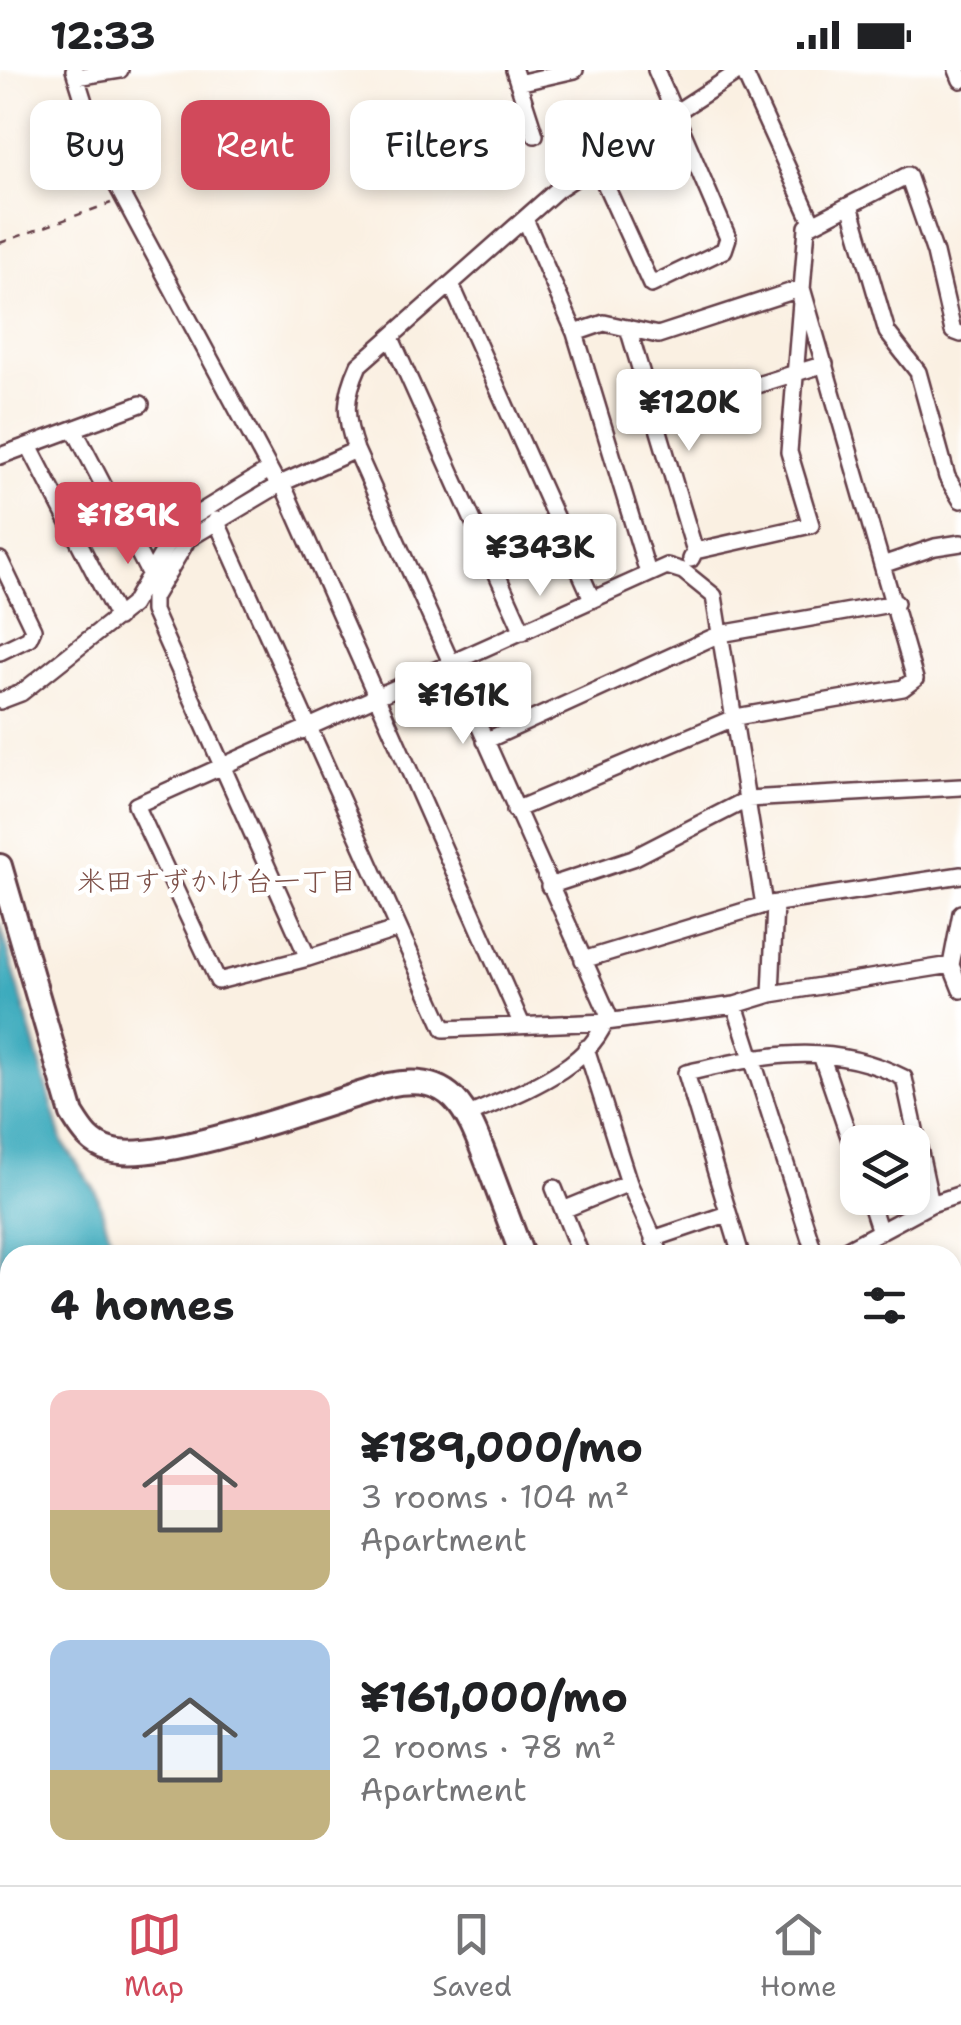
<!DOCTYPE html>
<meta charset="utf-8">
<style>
body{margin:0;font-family:"Shantell Sans","Klee One",sans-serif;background:#f6f6f6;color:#202124;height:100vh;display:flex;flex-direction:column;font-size:38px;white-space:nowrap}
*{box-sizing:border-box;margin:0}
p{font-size:32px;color:#757577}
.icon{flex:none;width:55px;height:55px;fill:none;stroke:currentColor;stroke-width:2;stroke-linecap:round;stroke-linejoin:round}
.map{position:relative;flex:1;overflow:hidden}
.panel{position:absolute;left:0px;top:1175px;width:962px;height:640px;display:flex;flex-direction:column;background:#fff;border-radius:30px 30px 0 0;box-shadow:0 5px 15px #0003}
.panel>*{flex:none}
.top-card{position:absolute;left:30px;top:30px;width:902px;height:90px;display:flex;gap:20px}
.tools{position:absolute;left:840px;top:1055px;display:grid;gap:20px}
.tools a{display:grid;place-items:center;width:90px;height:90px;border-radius:20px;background:#fff;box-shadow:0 5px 15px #0003;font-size:50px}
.price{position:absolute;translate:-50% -85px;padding:0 22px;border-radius:10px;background:#fff;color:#222;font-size:32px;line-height:65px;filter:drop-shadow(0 2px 5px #0008)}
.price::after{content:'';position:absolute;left:50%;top:60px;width:30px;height:22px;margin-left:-15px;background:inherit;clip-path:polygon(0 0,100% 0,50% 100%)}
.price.active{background:#d1495b;color:#fff}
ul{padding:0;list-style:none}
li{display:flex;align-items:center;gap:30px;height:250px;padding:0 50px}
li span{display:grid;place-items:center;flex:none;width:280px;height:200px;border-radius:20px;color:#555}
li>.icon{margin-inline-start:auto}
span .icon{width:120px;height:120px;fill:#fffc;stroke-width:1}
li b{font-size:42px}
h2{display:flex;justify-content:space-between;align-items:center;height:120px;padding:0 50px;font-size:42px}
.chip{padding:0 35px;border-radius:20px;background:#fff;box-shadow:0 5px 15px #0003;font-size:35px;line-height:90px}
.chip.active{background:#d1495b;color:#fff}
.status{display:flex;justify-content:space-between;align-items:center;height:70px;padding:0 50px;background:#fff;direction:ltr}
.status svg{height:28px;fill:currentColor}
.tabs{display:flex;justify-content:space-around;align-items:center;height:140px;border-top:2px solid #e0e0e0;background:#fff;font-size:28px;color:#757577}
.tabs a{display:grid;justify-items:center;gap:5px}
.tabs .active{color:#d1495b}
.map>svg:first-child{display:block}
.water{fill:#3eabbd;stroke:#446574;stroke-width:2.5}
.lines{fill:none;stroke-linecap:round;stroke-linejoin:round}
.street-casing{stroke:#643e46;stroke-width:20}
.secondary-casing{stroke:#643e46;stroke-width:28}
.path{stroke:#643e46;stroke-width:2.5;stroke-dasharray:8 8;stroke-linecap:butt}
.street{stroke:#fff;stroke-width:15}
.secondary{stroke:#fff;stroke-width:22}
.labels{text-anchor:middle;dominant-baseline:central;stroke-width:9;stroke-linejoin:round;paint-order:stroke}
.neighbourhood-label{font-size:28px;fill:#7c4e46;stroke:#fff}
</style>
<div class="status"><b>12:33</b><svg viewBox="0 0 49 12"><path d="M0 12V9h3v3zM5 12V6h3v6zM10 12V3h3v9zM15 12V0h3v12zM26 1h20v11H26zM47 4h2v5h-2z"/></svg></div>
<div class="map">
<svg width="961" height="1815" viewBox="0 0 961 1815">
<rect width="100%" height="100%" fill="#fff"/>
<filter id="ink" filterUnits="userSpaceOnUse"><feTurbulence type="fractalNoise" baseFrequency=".01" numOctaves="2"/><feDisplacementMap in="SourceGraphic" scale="20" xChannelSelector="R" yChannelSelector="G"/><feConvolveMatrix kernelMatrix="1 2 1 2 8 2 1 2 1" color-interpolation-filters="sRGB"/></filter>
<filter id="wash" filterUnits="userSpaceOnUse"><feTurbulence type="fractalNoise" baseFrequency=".0048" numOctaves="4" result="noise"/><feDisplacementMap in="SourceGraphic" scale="40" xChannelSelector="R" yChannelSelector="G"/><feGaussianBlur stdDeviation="2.25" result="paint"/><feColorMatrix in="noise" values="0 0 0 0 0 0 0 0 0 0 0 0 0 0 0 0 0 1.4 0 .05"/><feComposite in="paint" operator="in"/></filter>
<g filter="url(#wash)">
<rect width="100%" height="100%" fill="#faf0e2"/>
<path class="water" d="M0 853 63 1073 96 1121 116 1185H10V1225L0 1192Z
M186 1805H304V1815H189Z"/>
</g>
<g filter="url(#ink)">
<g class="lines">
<defs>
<path id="street" d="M74 0 101 86 278 415
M514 0 535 65
M743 0 813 154
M957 0 961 10
M76 7 120 0
M518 13 575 0
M596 94 651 215 724 180 728 168 656 0
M850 135 887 262 918 302 947 407 961 430
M525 149 575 263 648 503
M451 214 592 529
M628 258 695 481 691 489
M391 268 523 562
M654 347 825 294
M74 359 150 505
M29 376 118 548
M356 380 282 413 188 469 153 528V541L308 888 398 859
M0 386 141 334
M282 413 522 955
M216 450 444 959 606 952 735 935 771 924 951 895
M695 481 811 455 789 382 807 157 908 105 935 183 953 261 961 264
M0 490 33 559 29 568 0 582
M885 494 935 477 961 473
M0 631 21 623 132 535 178 456 269 400
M485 671 720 564 896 533
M515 740 736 647 903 618 915 609 802 218 658 265 604 253 575 263
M549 816 633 788 748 729 961 717
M961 843 951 895 961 920
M308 888 218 911 136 735 667 496 683 501 714 526 764 835
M583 890 764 835 961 805
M771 924 775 834
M735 935 815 1185
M586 978 629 1113 661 1185
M821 985 858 1093
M469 1045C517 1023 592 999 608 944L356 380C344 346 344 328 359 295L558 119 741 0
M554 1118 581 1185
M869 1128 880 1162
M563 1140 629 1113
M653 1169 727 1144
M741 1185 686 1003C764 985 829 970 904 1008L931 1134
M836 1185 931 1134 961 1124
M952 1213 961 1210
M0 1244 10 1273
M952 1320 961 1348
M0 1324 10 1357
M952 1473 961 1471
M0 1525 10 1522
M952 1559 961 1558
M0 1644 10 1677
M952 1673 961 1672
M952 1763 961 1762
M48 1805 51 1815
M147 1805 150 1815
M810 1805 813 1815"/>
<path id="secondary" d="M0 796 72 1044C82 1060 90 1074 110 1080 158 1096 331 1032 388 1015 455 1001 468 1043 489 1097 500 1126 511 1156 522 1185
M754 1805 756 1815"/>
</defs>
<use href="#street" class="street-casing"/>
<use href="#secondary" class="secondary-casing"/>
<path class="path" d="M0 173 111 133"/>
<use href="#street" class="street"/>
<use href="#secondary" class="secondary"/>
</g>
</g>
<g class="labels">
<g class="neighbourhood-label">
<text x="217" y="811">米田すずかけ台一丁目</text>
</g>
</g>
</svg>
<div class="tools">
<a><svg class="icon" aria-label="layers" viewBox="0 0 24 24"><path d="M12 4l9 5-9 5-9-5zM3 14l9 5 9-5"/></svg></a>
</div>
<b class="price" style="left:689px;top:384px">¥120K</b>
<b class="price active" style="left:128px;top:497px">¥189K</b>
<b class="price" style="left:540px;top:529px">¥343K</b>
<b class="price" style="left:463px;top:677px">¥161K</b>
<div class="top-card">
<a class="chip">Buy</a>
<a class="chip active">Rent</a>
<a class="chip">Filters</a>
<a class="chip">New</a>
</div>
<section class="panel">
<h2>4 homes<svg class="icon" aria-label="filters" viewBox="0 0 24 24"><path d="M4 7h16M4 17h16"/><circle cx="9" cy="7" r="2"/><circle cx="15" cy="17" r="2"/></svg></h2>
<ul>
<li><span style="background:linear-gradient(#f6c9c9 60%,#c2b280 0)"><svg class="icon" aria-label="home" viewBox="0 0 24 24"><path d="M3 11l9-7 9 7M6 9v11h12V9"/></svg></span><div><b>¥189,000/mo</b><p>3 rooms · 104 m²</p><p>Apartment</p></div></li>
<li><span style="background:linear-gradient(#a9c7e8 65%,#c2b280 0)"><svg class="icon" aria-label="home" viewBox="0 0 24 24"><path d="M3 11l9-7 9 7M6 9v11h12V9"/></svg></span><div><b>¥161,000/mo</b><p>2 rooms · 78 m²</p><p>Apartment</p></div></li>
</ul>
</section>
</div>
<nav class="tabs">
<a class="active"><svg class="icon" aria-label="map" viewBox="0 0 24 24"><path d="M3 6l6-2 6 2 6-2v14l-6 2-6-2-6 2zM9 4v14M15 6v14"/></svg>Map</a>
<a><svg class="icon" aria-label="saved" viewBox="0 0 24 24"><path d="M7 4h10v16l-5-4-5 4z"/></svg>Saved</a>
<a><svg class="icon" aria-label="home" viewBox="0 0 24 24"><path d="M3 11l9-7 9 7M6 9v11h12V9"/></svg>Home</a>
</nav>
